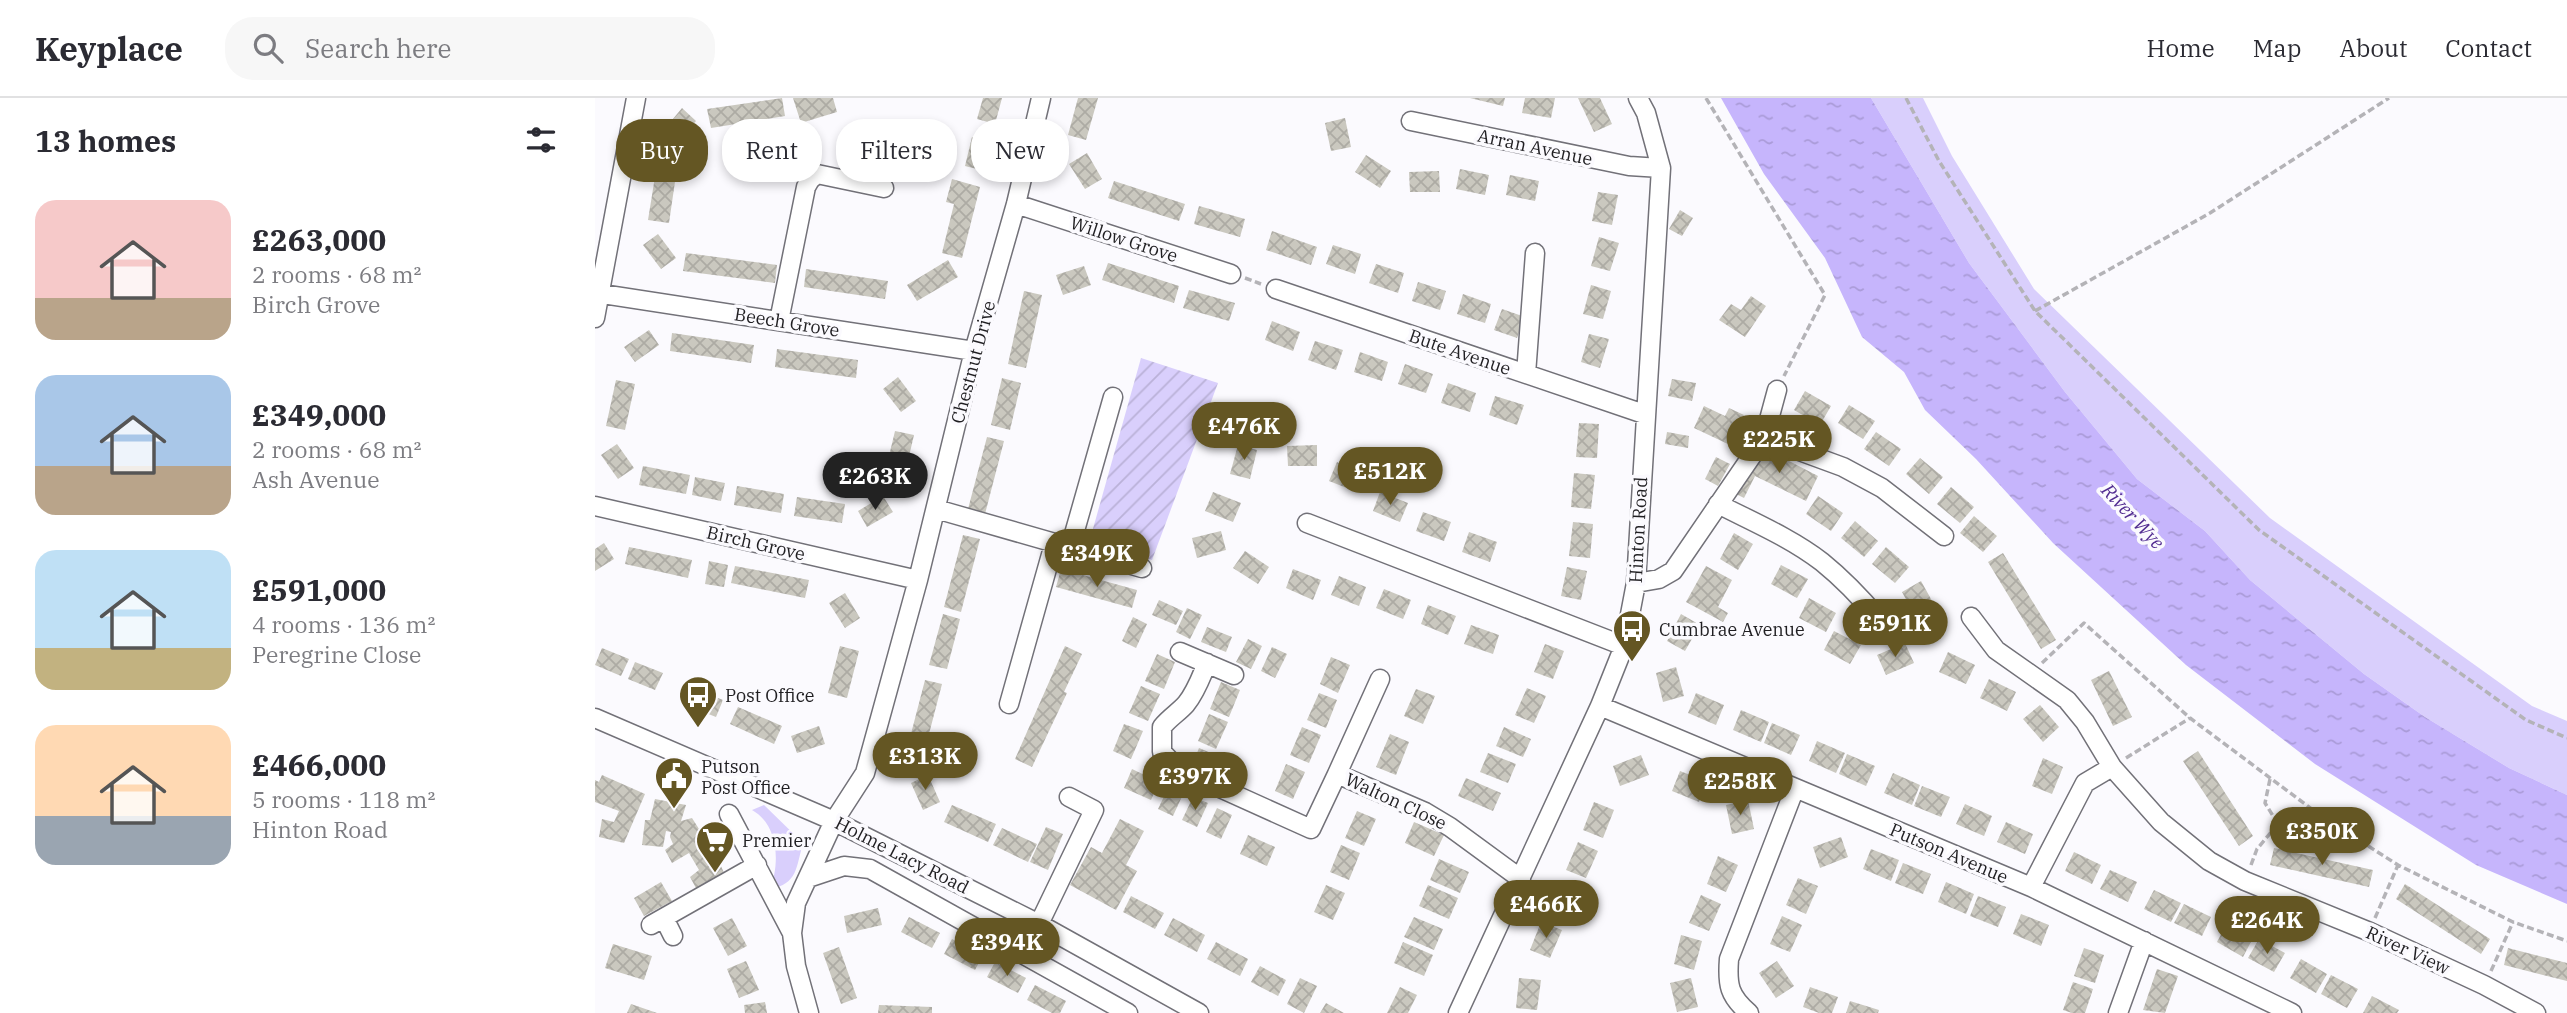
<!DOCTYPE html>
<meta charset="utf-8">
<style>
body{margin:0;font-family:"IBM Plex Serif",serif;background:#f7f7f7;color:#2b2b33;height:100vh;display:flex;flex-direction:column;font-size:26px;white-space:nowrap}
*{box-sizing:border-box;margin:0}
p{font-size:23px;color:#7c7c81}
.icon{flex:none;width:38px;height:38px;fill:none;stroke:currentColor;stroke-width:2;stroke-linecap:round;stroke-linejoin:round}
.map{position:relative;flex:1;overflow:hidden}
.side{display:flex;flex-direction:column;background:#fff;width:595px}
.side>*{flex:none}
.top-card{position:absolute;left:21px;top:21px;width:665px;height:63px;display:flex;gap:14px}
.price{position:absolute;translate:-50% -60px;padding:0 16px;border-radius:24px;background:#645623;color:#fff;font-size:23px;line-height:46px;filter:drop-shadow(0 2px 4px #0008)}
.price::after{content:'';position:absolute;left:50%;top:42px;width:21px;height:16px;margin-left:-10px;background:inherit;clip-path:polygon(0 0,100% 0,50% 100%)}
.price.current{background:#222;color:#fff}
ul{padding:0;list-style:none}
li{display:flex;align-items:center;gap:21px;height:175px;padding:0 35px}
li span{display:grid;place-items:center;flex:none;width:196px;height:140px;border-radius:21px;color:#555}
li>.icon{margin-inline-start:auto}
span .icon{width:84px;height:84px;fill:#fffc;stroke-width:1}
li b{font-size:30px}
h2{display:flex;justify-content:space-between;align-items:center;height:84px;padding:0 35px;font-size:30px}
.pill{padding:0 24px;border-radius:28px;background:#fff;box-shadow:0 4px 10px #0003;font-size:24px;line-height:63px}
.pill.current{background:#645623;color:#fff}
header{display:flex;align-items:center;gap:42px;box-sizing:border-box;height:98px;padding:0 35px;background:#fff;border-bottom:2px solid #e1e1e2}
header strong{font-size:33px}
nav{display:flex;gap:38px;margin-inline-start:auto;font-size:24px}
.search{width:490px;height:63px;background:#f7f7f7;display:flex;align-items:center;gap:18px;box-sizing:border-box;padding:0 24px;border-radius:28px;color:#7c7c81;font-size:26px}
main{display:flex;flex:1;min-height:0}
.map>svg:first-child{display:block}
.green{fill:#d9cffc}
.garden{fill:url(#garden-furrows)}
.water{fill:url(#water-ripples)}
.building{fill:url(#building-cross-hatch)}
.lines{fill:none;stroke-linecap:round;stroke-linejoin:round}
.minor-casing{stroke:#727178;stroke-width:21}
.path{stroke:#b4b3b7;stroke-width:3.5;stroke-dasharray:7 3.5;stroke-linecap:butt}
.minor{stroke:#fff;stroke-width:18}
.labels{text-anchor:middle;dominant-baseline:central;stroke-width:7;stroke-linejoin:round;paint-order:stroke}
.street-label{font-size:18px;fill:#201f22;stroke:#fbfafe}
.poi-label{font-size:18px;fill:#201f22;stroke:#fbfafe;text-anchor:start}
.water-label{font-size:19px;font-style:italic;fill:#522d91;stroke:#fbfafe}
</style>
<header>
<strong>Keyplace</strong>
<div class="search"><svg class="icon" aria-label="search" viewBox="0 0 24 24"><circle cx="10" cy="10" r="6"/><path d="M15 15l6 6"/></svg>Search here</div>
<nav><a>Home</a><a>Map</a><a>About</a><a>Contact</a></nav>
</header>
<main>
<section class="side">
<h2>13 homes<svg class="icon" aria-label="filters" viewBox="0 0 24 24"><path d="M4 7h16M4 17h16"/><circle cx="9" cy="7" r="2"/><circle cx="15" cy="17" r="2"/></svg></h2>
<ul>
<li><span style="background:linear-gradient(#f6c9c9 70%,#b9a48a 0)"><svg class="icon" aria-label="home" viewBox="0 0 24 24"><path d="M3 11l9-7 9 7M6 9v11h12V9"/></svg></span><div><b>£263,000</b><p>2 rooms · 68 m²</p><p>Birch Grove</p></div></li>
<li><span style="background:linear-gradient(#a9c7e8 65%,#b9a48a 0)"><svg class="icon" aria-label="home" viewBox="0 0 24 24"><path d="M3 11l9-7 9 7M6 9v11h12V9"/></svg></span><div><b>£349,000</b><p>2 rooms · 68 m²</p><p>Ash Avenue</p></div></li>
<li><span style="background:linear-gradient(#bfe0f5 70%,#c2b280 0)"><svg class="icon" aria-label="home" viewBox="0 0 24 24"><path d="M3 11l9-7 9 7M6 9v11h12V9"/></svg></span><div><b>£591,000</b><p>4 rooms · 136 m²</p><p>Peregrine Close</p></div></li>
<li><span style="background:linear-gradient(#ffd9b3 65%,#9aa5b1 0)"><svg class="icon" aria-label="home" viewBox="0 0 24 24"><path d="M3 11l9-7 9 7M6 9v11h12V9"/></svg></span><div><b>£466,000</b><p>5 rooms · 118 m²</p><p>Hinton Road</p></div></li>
</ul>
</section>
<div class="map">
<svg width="1972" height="915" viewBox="0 0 1972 915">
<defs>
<pattern id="garden-furrows" width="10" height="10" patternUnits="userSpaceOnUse" patternTransform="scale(1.75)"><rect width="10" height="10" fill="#d9cffc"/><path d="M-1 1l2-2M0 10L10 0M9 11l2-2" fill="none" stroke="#bab1d8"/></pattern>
<pattern id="water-ripples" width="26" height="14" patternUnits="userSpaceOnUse" patternTransform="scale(1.75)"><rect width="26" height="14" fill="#c6b5fc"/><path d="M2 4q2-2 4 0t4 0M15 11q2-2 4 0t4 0" fill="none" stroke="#aa9bd8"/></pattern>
<pattern id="building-cross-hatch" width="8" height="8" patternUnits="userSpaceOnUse" patternTransform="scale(1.75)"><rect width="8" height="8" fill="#cac8bf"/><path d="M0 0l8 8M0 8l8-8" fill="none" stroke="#adaba4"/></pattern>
</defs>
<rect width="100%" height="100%" fill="#fbfafe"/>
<path class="green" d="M1276 0H1328L1357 58 1439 191 1675 420 1937 608 1972 623V697L1914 670 1830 619 1769 576 1655 482 1610 433 1542 381 1470 294 1374 165Z
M169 707 208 745C201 769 203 786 175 791 185 766 184 727 157 712Z"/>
<path class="garden" d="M546 260 623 285 557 462 494 445Z"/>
<path class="water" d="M1126 0H1276L1374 165 1470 294 1542 381 1610 433 1655 482 1769 576 1830 619 1914 670 1972 697V806L1881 767 1720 666 1591 567 1458 445 1381 361 1330 312 1309 274 1267 239 1230 160 1169 76Z"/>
<path class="building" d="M187 0 190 18 116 30 112 11Z
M198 0H238L242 14 206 25Z
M388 0H407L400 26 382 21Z
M483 0H503L491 42 473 37Z
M875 0H910L908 8Z
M930 0H960L956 20 927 15Z
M983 0H1005L1017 26 999 34Z
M87 10 101 23 82 45 68 33Z
M750 20 756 49 736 53 730 25Z
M377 39 397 44 390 73 370 68Z
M492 55 507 81 490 91 474 66Z
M771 57 796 73 785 90 760 74Z
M63 60 83 63 74 125 53 122Z
M865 71 894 77 890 97 861 91Z
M844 73 845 94H815L814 74Z
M915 77 944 83 940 103 911 97Z
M357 81 385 89 367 160 347 155 359 106 351 104Z
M519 83 590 106 584 123 513 100Z
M1003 94 1023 97 1017 127 997 123Z
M604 108 650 121 645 139 599 126Z
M1085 112 1098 120 1087 138 1074 131Z
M677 133 722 149 716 167 671 152Z
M63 136 81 160 66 171 48 147Z
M1004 139 1024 145 1015 173 996 168Z
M738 147 766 156 760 176 731 166Z
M91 155 182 167 180 185 88 173Z
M353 162 363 179 322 203 312 187Z
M513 165 584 188 579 205 507 182Z
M781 166 809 175 803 195 774 185Z
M489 168 496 187 468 197 461 177Z
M211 171 293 183 290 201 209 189Z
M823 184 851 193 845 212 817 203Z
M996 187 1016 193 1008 221 988 216Z
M594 192 640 205 634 223 588 210Z
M429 193 447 197 431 270 413 266Z
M868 196 896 206 890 225 862 216Z
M1156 198 1171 208 1150 239 1124 222 1136 206 1146 212Z
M907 211 930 219 922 240 899 232Z
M677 223 705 234 698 253 670 242Z
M54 232 64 247 40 264 29 249Z
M77 235 159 247 156 265 75 253Z
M994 236 1014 241 1005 270 986 264Z
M720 243 748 252 741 272 713 262Z
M182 251 263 262 261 280 180 269Z
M765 254 793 264 787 283 759 274Z
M810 266 838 276 831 295 803 286Z
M303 279 321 303 306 314 288 291Z
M407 280 426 285 415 332 396 327Z
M1077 281 1101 285 1097 303 1073 298Z
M21 282 40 286 30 332 11 328Z
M853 285 881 295 875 314 846 305Z
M1210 293 1236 308 1225 327 1199 312Z
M900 298 929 307 922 327 894 317Z
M1254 307 1280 323 1268 341 1243 325Z
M1109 308 1130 318 1134 310 1149 317 1135 347 1099 330Z
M984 325 1004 326 1002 360 981 359Z
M300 333 319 337 308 384 289 379Z
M1072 334 1094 338 1093 350 1070 346Z
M1281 334 1306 351 1294 368 1269 351Z
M392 339 409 343 390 416 373 411Z
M22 346 39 370 23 381 6 357Z
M643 347 662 352 655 381 635 376Z
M722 347V368H693L692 348Z
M1165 348 1223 378 1211 403 1160 378 1149 400 1141 396Z
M1121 359 1135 366 1123 388 1110 381Z
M1325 360 1348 379 1334 396 1311 376Z
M742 364 770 376 762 394 734 383Z
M48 368 95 377 91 396 44 387Z
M979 375 1000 377 996 411 976 409Z
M100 379 130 385 126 403 97 397Z
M142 388 189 396 186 415 139 407Z
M1356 389 1379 409 1365 425 1342 406Z
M618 394 646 405 638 424 610 413Z
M785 394 813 405 805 424 778 413Z
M288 398 298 414 272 429 263 413Z
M1223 398 1248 415 1236 433 1211 416Z
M202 399 250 406 247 425 199 418Z
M828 414 856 424 849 443 821 433Z
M1379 418 1402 438 1388 454 1365 435Z
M1260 423 1283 443 1269 459 1246 440Z
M978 424 998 426 995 460 974 458Z
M626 433 631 452 602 460 597 440Z
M874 434 902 444 895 464 867 454Z
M1139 435 1158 446 1143 472 1125 461Z
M368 437 385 441 366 514 349 509Z
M9 445 19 461 0 473V451Z
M34 449 97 462 93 480 30 466Z
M1291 449 1314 469 1300 485 1277 466Z
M650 453 674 469 663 486 638 470Z
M1408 455 1461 542 1446 551 1393 464Z
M114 463 133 467 129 489 110 486Z
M1186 467 1213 481 1202 500 1176 486Z
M140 468 214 482 210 500 136 485Z
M1111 468 1137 482 1123 509 1133 515 1128 524 1091 504Z
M972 469 992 473 986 502 966 498Z
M466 471 542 492 537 510 461 489Z
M698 471 726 482 718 502 691 490Z
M744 478 771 489 764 508 736 497Z
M1326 483 1341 510 1321 520 1307 494Z
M789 491 816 502 808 521 781 510Z
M250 495 265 520 250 530 234 505Z
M1214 500 1241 515 1231 534 1204 520Z
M564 502 588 513 581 527 557 517Z
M833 507 861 518 853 537 826 526Z
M592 510 607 517 595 541 581 534Z
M348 516 365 521 352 571 334 567Z
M1086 516 1105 527 1090 553 1072 543Z
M538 519 552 526 541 550 527 543Z
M876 527 904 537 898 556 869 546Z
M612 529 637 539 631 554 606 544Z
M1239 533 1266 547 1255 566 1229 552Z
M653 541 667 548 656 571 641 564Z
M1310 545 1319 565 1291 577 1282 557Z
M950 546 969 553 958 581 939 574Z
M245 548 264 553 252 600 233 595Z
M470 548 487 556 469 594 472 595 437 669 420 661Z
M677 549 692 556 680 580 666 573Z
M7 550 34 561 26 578 0 567Z
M1353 554 1380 567 1371 586 1344 574Z
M562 556 580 564 569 591 550 583Z
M736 559 755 567 743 595 725 586Z
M40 564 68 575 60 592 33 581Z
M1081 569 1089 598 1068 604 1061 575Z
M1514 573 1537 619 1518 628 1496 582Z
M1394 581 1421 594 1412 613 1385 600Z
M330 582 347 586 328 659 311 655Z
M626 584 645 592 634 619 615 611Z
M546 588 565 596 553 623 534 615Z
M932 590 951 598 939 625 920 617Z
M101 591 128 602 121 619 93 608Z
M821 591 840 598 828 626 809 618Z
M724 595 742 602 731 630 712 622Z
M1101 595 1129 607 1121 627 1093 615Z
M1445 607 1464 629 1448 644 1428 621Z
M143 609 187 628 179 646 135 626Z
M1146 612 1174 624 1166 644 1138 632Z
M614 616 633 624 621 651 603 643Z
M1177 625 1205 637 1196 657 1169 645Z
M529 626 548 633 536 661 518 653Z
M224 628 230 646 202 655 196 638Z
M707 629 726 637 714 665 695 657Z
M909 629 936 641 928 659 901 648Z
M795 636 814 644 801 677 781 669Z
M1222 643 1250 655 1241 675 1214 663Z
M604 650 628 660 622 675 598 665Z
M1603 653 1658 738 1644 748 1588 663Z
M893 655 921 666 913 685 885 674Z
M1252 656 1280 668 1271 688 1244 676Z
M1046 657 1054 677 1025 688 1018 668Z
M1448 660 1468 669 1457 696 1437 688Z
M691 666 710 674 698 701 680 693Z
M537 671 564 684 556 702 529 690Z
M1085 673 1113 684 1104 704 1077 693Z
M1298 675 1325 687 1317 707 1289 695Z
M7 677 50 696 29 745 4 739 7 721 19 724 24 713 0 704V682L4 684Z
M333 677 345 704 328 712 316 685Z
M871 680 906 695 898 713 863 698Z
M574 688 589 694 578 718 563 711Z
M1327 688 1355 699 1346 719 1319 708Z
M598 699 613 705 602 729 587 722Z
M60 701 91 707 86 723 97 720 111 742 120 744 127 755 125 766 130 777 102 792 95 779 104 772 94 755 77 765 70 752 78 746 75 739 76 734 71 733 68 749 47 747 50 722H55Z
M1153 702 1159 731 1137 736 1131 707Z
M999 704 1019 712 1008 740 988 732Z
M1370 706 1397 718 1389 738 1361 726Z
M357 707 401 726 393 744 349 724Z
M622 710 637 717 626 741 611 734Z
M762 713 781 721 769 748 750 740Z
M525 721 549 733 531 767 542 773 521 812 475 787 496 749 507 755Z
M819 724 849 737 839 758 810 745Z
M1411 724 1438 736 1430 756 1402 744Z
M451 729 468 736 453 772 435 764Z
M407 730 442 746 433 764 398 747Z
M653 737 680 749 672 768 645 756Z
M1246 739 1253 759 1225 770 1218 749Z
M983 744 1003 753 991 780 971 772Z
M746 747 765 755 754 782 735 774Z
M1679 750 1778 772 1774 789 1675 767Z
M1276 751 1304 762 1296 783 1268 771Z
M1479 754 1506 767 1497 786 1470 773Z
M1123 758 1143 767 1131 794 1112 786Z
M844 761 874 774 865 795 835 782Z
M1308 765 1336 776 1328 796 1300 785Z
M1515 772 1542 784 1533 804 1505 791Z
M1203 780 1223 788 1211 816 1191 807Z
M961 782 981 790 970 818 950 809Z
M66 784 77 803 49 818 39 800Z
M1351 784 1379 796 1371 816 1343 804Z
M1810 786 1895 841 1886 856 1801 801Z
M731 787 750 795 738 822 719 814Z
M833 787 863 800 854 821 824 808Z
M1559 792 1586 805 1576 824 1549 811Z
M1106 797 1126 806 1114 833 1094 825Z
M536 798 569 815 560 831 528 814Z
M1383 798 1411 809 1403 829 1375 818Z
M1589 806 1616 819 1607 838 1579 825Z
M283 810 287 827 252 835 249 818Z
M1426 816 1454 827 1446 848 1418 836Z
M1187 818 1207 827 1195 854 1175 846Z
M314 819 345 835 337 850 306 834Z
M819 819 848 831 839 852 809 839Z
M137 820 152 848 133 858 118 830Z
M578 820 610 837 602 854 569 837Z
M946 824 967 832 955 860 935 852Z
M1632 825 1658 840 1648 859 1622 844Z
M1086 837 1107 843 1099 872 1079 866Z
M357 841 388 857 380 872 349 856Z
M1664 841 1690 855 1679 874 1653 860Z
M621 844 653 861 645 878 612 861Z
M808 844 838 857 829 878 799 865Z
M18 846 57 858 49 882 10 870Z
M244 849 262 900 246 906 228 855Z
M1489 850 1509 857 1500 885 1479 878Z
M1913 850 1972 865V883L1909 867Z
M1706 861 1732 876 1721 895 1695 880Z
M151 863 164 892 144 900 132 871Z
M1182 863 1199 888 1181 900 1164 875Z
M400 864 431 880 423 895 392 879Z
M665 868 691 882 683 898 656 884Z
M1562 871 1583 878 1570 915 1548 912Z
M1736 877 1763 891 1752 910 1726 896Z
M705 880 722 888 709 915 692 906Z
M924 880 946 882 942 912 921 910Z
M1096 880 1103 909 1082 914 1075 885Z
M1478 884 1498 891 1490 915H1477L1468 912Z
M440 887 471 903 465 915H457L432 902Z
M805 889 822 897 813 915H792Z
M1215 889 1243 899 1237 915H1224L1208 909Z
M1777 898 1804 912 1802 915H1768Z
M1255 903 1284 912 1283 915H1251Z
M170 904 172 915H150L149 907Z
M731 905 749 915H725Z
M36 906 62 915H32Z
M284 907 337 909V915H283Z"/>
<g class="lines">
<defs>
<path id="minor" d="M816 23 1034 68 1066 70
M421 106 636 176
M681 191 1049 316
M0 195 379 253
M0 220 41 0
M184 223 211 89 215 82 222 76 289 90
M931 276 940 155
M1169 340 1248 369 1287 390 1349 438
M1123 406C1158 424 1196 440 1227 464 1248 481 1267 501 1284 521
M0 408 323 482
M341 411 547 470
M712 425 1029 548
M475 450 518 299
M1041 485 1064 481 1078 473 1169 340 1182 292
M1376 519 1401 552 1472 602 1490 624 1517 669 1566 724 1614 763 1650 783 1775 834 1889 887 1941 915
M585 554 639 577
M612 565C606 579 601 594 591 606 584 614 574 620 567 629V654L583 671 716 731 742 676 830 714 855 729 926 781
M414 606 459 446
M1005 608 1436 789 1697 915
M0 620 239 723 444 826 604 915
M742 676 785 581
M134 716 197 835
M213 780 249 768 275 771 533 915
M1436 789 1490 685 1517 669
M69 820 78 838
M444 826 499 712 474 699
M56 827 162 767
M214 915 201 868 197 835 201 805 239 723 270 675 323 482 379 253 421 106 446 0
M863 915 1005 608 1029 548 1041 485 1066 70 1051 15 1043 0
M1154 915C1134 898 1132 887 1134 861L1200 690
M1523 915 1549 843"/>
</defs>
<use href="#minor" class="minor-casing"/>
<path class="path" d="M1111 0 1230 197 1189 278
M1311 0 1344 63 1440 213 1664 432 1931 622 1972 640
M650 180 666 186
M1440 213 1615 115 1794 0
M1447 565 1489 525 1595 620 1726 718 1803 767 1918 824 1972 843
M1531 660 1595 620
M1675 681 1670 705 1683 726 1707 728 1726 718
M1656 767 1662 751 1683 726
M1780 820 1803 767
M1896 873 1918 824"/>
<use href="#minor" class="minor"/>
</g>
<defs>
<symbol id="bus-pin" viewBox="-11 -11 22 30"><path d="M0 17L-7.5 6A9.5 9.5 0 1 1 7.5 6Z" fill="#645623" stroke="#fbfafe"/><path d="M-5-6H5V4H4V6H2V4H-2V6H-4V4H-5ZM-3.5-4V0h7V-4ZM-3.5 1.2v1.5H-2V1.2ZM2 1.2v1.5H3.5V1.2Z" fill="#fff"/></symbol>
<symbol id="civic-pin" viewBox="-11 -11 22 30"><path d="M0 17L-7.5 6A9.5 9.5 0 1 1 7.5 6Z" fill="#645623" stroke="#fbfafe"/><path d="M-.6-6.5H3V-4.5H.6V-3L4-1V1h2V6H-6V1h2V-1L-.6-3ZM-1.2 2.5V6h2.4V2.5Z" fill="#fff"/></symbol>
<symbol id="supermarket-pin" viewBox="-11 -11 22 30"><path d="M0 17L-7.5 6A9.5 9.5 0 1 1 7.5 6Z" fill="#645623" stroke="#fbfafe"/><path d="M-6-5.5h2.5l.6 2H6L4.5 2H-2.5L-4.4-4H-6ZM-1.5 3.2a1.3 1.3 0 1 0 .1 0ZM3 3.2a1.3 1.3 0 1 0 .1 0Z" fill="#fff"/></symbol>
</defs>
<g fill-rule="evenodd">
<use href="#bus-pin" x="1015" y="509" width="44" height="60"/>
<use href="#bus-pin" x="81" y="575" width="44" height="60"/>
<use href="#civic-pin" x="57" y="656" width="44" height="60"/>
<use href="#supermarket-pin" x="98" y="720" width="44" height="60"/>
</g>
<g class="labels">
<g class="street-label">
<text transform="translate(940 49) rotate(12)">Arran Avenue</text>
<text transform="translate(529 141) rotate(18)">Willow Grove</text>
<text transform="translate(192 224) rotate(9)">Beech Grove</text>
<text transform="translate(865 254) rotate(19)">Bute Avenue</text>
<text transform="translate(378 264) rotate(-75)">Chestnut Drive</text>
<text transform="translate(1043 432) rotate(-87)">Hinton Road</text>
<text transform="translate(161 445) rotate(13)">Birch Grove</text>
<text transform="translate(801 703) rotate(25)">Walton Close</text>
<text transform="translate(1354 755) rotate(23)">Putson Avenue</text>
<text transform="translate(307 757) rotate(27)">Holme Lacy Road</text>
<text transform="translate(1813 852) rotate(25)">River View</text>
</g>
<g class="poi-label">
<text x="1064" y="531">Cumbrae Avenue</text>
<text x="130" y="597">Post Office</text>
<text x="106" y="668">Putson<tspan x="106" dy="21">Post Office</tspan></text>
<text x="147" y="742">Premier</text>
</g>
<g class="water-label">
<text transform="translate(1538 418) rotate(47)">River Wye</text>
</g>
</g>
</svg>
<b class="price" style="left:649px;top:364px">£476K</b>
<b class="price" style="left:1184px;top:377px">£225K</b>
<b class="price" style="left:795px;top:409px">£512K</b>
<b class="price current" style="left:280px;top:414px">£263K</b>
<b class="price" style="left:502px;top:491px">£349K</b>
<b class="price" style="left:1300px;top:561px">£591K</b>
<b class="price" style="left:330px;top:694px">£313K</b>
<b class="price" style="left:600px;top:714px">£397K</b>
<b class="price" style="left:1145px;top:719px">£258K</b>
<b class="price" style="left:1727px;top:769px">£350K</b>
<b class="price" style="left:951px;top:842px">£466K</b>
<b class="price" style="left:1672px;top:858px">£264K</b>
<b class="price" style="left:412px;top:880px">£394K</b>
<div class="top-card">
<a class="pill current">Buy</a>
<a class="pill">Rent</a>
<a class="pill">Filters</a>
<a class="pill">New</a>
</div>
</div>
</main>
